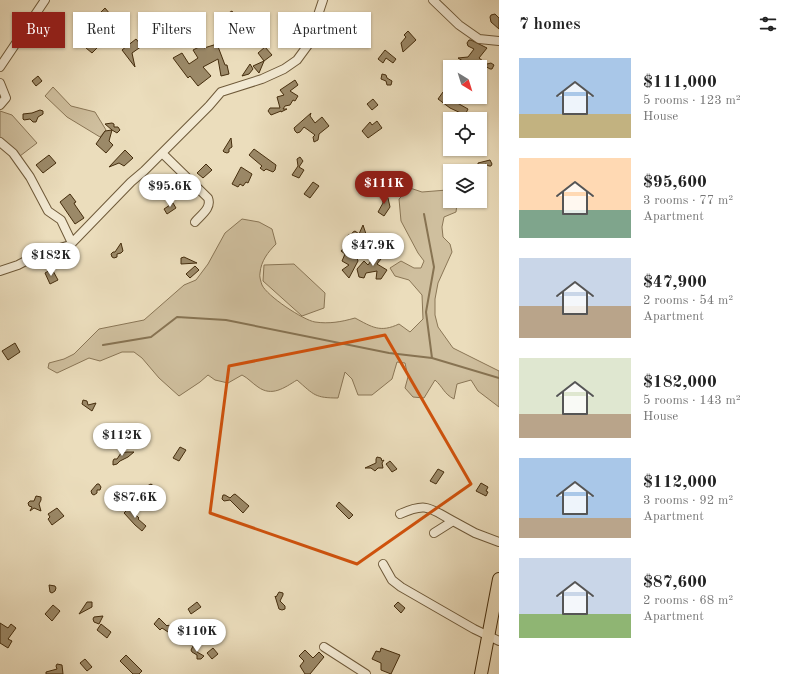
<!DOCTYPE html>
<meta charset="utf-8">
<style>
body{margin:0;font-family:"Old Standard TT",serif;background:#f2f2f2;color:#222;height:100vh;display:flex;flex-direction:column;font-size:15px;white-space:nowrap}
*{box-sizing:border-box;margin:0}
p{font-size:13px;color:#767676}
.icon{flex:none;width:22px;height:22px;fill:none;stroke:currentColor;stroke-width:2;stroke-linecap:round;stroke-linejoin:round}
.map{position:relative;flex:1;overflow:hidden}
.side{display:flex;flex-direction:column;background:#fff;width:300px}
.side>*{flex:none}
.hud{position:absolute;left:12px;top:12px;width:380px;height:36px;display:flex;gap:8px}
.needle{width:26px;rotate:142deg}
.buttons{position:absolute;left:443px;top:60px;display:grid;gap:8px}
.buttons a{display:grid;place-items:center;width:44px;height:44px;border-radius:0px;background:#fff;box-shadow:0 1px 3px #0004;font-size:20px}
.price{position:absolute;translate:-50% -34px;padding:0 9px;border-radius:14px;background:#fff;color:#222;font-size:13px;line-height:26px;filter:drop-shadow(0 1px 2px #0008)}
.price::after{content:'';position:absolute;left:50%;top:24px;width:12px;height:9px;margin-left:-6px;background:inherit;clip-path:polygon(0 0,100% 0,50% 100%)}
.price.active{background:#8f2418;color:#fff}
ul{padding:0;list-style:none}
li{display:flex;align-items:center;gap:12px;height:100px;padding:0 20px}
li span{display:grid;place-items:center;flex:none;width:112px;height:80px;border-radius:0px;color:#555}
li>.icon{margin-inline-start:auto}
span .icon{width:48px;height:48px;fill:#fffc;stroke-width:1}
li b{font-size:17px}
h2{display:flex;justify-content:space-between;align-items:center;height:48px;padding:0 20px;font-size:17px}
.chip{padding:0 14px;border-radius:0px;background:#fff;box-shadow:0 1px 3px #0004;font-size:14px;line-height:36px}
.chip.active{background:#8f2418;color:#fff}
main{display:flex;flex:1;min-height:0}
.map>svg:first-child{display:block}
.green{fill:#cfbf9e;stroke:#8a7656}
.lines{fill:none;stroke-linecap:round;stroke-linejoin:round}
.stream{stroke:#877352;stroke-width:2}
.building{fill:#9b8968;stroke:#452d0d}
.street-casing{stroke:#6e5939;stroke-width:10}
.primary-casing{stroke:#452d0d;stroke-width:14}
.street{stroke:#f2e9d3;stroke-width:8}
.primary{stroke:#ebddbc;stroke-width:12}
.marked{fill:none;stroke:#d0520c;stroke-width:3;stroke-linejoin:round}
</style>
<main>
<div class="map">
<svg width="499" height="674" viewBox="0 0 499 674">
<rect width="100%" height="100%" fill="#ebddbc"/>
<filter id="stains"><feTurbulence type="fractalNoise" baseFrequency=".005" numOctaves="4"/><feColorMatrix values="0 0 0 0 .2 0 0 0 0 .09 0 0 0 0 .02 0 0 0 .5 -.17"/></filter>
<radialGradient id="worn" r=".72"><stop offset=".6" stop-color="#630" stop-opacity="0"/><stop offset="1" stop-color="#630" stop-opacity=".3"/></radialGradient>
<path class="green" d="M53 87 71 106 95 112 106 130 100 137 67 117 45 96Z
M0 111 12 115 37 143 20 156 0 137Z
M410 188 422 192 447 190 450 195V201H454L457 204 456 212 444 217 442 227 443 237 450 244 452 252 438 283 435 299V315L438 327 453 348 499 371V407L478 391 471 380 457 384 454 399C444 394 443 387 435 380L424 398 413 397 405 388 408 377 405 363 397 362 392 379 372 395H358L352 379 345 372 338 398C315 398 314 395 297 380 284 388 272 397 258 387 252 383 248 378 242 375L228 383 215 380 208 375 200 382 179 396 159 378 142 358 134 352H122L100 361 89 358 57 373 48 368 49 363 64 359 74 354 99 329 144 320 184 285 196 280 208 264 225 233 242 219 259 222 272 229 276 244C268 252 261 261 260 273 259 276 261 282 262 285 267 296 303 320 315 322 329 324 341 322 355 318 372 327 380 333 399 324L410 332 423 319 422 295 409 280 395 276 390 268 401 261 414 268H421L424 261 418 253 401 221 399 199Z
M294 264 325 293 324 308 302 316 263 281 264 265Z"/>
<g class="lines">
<path class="stream" d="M424 214 434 267 426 312 432 358
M103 345 151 337 177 317 226 320 389 353 432 358 499 378"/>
</g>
<path class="building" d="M105 8 110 14 100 23 95 18Z
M232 11 237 19 223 27 218 19Z
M495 14 499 18V29L491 22 490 17 491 15Z
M162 21 169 36 164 38 156 24Z
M408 31 416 40 403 52 401 43 406 37 404 35Z
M101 33 106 39 92 53 86 48Z
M136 39 142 46 132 53 135 67 122 50Z
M469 40H471L487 48 479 58 487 64 491 63 494 65 492 69H490L485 66 481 67 474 62 471 67H466V63L458 58 468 57 474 49 468 46 467 43Z
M217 44 225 65H227L229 74 221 76 218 59 203 67 211 76 198 86 190 76 188 78 173 58 182 53 189 64 198 58 193 50 203 45 204 48Z
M265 47 272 55 264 61 258 53Z
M385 50 396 59 393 63 386 58 383 63 378 59Z
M264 61 259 73 253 66Z
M250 64 253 69 249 74 242 76Z
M382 74 386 75 387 78 392 81 391 85H387L386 81 381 79Z
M38 76 42 81 36 86 32 81Z
M295 80 298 85 290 91 298 96 295 101 293 100 290 105 285 106 283 109H287L281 112V111L271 115 268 111 270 108H280L277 97 284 95 280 90Z
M443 92 450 97H454L452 100 468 109 465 115 450 108 438 99Z
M373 99 378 105 372 110 367 104Z
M40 110 43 111V114L38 117 36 122H33L30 119 24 120 23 119V114L32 113Z
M311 113 310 116 315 123 322 117 329 126 319 134 318 140 314 142 313 137 315 135 304 127 300 132 297 133 295 131 294 128Z
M377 121 382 128 368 138 362 131 370 122 372 125Z
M112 123 114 124V127H118L120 130 117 133 112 130 109 141 113 145 106 153 96 144 105 131 112 130 105 124Z
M231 138 232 147 229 149V152L227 153 224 152 223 151Z
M254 149 276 165 275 170 273 172 266 169 264 171 260 168 262 166 249 155Z
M125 150 133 158 124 166 119 163 109 167Z
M49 155 56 163 43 173 36 165Z
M300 157 303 161 299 167 304 170 299 178 292 175 298 166 297 159Z
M490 160 492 164 491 166H489L485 164 482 168 478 167V163Z
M206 164 212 170 203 178 197 173Z
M241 167 252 174 248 183 246 182 243 186 240 184 238 187 232 184Z
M313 182 319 186 310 198 304 194Z
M381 190 388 198 390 207 384 216 378 212 383 203Z
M70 194 76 202 74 203 75 205 84 218 75 224 60 202Z
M173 203 176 208 167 214 164 209Z
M363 225 366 234H369L371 237 367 240 365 243 362 244 359 249 349 253 357 258 358 261 349 278 342 270 349 265 342 261 345 254 341 251 348 243 347 237 348 235H351L353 232 355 231 359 234Z
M121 243 123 251 121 253 117 254V257L114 258 112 257 111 254 113 252H115Z
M379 250 385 254 377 264 387 270 381 279H376L377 271 366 273 364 278 359 277 357 269 364 261 368 265Z
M184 257 197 263 181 264V258Z
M195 266 199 270 190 278 186 274Z
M52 269 58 280 50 284 45 273Z
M15 343 20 352 8 360 2 351Z
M83 400 87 401 88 405 96 403 92 411 82 404Z
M180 447 186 450 179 461 173 458Z
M127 452H134L128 457 120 461 117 464 113 465V461L114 459H117L121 453Z
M377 457 381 458 382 461 384 460 382 463 383 468H378L375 471 371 468H365L376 463V459Z
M390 461 397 469 392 472 386 464Z
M438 469 444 472 436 484 430 481Z
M481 483 488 487 486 491 488 492 486 496 476 491Z
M97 484H99L101 487 100 490H97V493L94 495 92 494 91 491Z
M151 484 155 487 153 490 147 493 145 492 144 490 145 487Z
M235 494 249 506 243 513 230 500 224 501 222 499 223 495H225L230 498 233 495Z
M36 496 41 497V500L39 504 41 511 34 508 30 511 32 507 29 506 28 503 30 501H34Z
M339 502 353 515 349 519 336 506Z
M57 508 64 516 52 525 48 519 50 517 48 514Z
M129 508 139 518 138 519 146 526 142 531 135 525 124 513Z
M49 585 55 586 56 588 55 591 52 593 50 592Z
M279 592 283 593V595L280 601 285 606V609L282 610 279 609 275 596 276 597Z
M87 602H92V607L79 614Z
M197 602 201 607 191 614 188 609Z
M398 602 405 608 401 613 394 606Z
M53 605 60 611 52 621 45 614Z
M103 616 99 624 94 622 93 619 94 617Z
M159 618 167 626 168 625 175 630 171 631 173 632 171 634 162 628 160 630 154 624Z
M0 623 8 628 11 624 16 628 8 639 12 641 8 648 0 643Z
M101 624 111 632 107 638 97 630Z
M193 646 197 648V652L204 656 201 659H197V655L192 652 191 650Z
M213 648 218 654 212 659 207 653Z
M381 648 400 655 391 674 381 670V663L372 659 376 651 380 652Z
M305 650 313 658 319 652 324 657 310 674H305L300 666 304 661 299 656Z
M126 655 142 671 139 674H133L120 661Z
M85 659 92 667 87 671 80 663Z
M57 664 62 665 63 674H46V672L57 669 56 666Z"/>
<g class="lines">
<defs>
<path id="street" d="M433 0 459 25 479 39 499 41
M0 67 45 0
M0 83 6 98 0 105
M0 142 13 153 30 177 48 211 61 220 72 243
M162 153 208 198C212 208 201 215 195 222
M0 271 18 265 37 255 70 245 101 213 131 182 144 171 209 106 221 92 262 79 284 69 297 60 308 45 323 0
M400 514C427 502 429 508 453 521
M434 533 453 521 475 533 499 542
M383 564 392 580 401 587 474 629 499 641
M324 647 366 674"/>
<path id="primary" d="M481 674 499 579"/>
</defs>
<use href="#street" class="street-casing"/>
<use href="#primary" class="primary-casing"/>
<use href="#street" class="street"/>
<use href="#primary" class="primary"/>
</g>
<path class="marked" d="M385 335 471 484 357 564 210 513 229 366Z"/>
<rect width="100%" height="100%" filter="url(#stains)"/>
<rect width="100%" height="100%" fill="url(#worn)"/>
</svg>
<div class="buttons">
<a><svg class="needle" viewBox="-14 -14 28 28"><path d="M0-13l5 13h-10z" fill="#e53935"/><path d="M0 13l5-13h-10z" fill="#767676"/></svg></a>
<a><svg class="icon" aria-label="locate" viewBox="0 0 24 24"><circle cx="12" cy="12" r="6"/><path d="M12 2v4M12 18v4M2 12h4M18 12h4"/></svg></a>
<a><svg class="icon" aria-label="layers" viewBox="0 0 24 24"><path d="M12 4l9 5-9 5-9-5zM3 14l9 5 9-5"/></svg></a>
</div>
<b class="price active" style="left:384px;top:205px">$111K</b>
<b class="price" style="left:170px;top:208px">$95.6K</b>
<b class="price" style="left:373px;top:267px">$47.9K</b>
<b class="price" style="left:51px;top:277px">$182K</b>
<b class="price" style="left:122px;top:457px">$112K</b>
<b class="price" style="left:135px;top:519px">$87.6K</b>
<b class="price" style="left:197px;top:653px">$110K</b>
<div class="hud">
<a class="chip active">Buy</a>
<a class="chip">Rent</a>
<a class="chip">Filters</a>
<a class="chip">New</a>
<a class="chip">Apartment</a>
</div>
</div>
<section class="side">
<h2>7 homes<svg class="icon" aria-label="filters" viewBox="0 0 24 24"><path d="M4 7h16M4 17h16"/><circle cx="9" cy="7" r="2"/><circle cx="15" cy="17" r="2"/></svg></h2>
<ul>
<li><span style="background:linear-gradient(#a9c7e8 70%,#c2b280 0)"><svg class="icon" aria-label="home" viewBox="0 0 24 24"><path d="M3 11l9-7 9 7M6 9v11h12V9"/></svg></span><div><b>$111,000</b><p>5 rooms · 123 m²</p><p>House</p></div></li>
<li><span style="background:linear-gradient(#ffd9b3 65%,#7fa58c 0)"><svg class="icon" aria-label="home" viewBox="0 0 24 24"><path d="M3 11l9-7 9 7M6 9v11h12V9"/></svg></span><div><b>$95,600</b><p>3 rooms · 77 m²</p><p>Apartment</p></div></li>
<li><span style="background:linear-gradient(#c9d6e8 60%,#b9a48a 0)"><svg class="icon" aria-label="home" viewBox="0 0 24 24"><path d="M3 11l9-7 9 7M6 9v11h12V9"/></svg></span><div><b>$47,900</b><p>2 rooms · 54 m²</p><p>Apartment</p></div></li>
<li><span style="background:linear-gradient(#dfe7d0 70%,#b9a48a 0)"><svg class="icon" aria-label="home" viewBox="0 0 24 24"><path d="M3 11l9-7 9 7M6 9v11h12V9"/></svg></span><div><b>$182,000</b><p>5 rooms · 143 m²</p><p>House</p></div></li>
<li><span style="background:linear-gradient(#a9c7e8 75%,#b9a48a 0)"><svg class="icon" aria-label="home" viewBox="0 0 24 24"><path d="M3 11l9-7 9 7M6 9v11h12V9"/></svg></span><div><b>$112,000</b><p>3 rooms · 92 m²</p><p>Apartment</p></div></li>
<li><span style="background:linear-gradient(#c9d6e8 70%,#8fb573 0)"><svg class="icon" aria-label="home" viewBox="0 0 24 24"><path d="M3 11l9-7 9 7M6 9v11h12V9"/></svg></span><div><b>$87,600</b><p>2 rooms · 68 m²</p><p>Apartment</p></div></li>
</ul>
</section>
</main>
